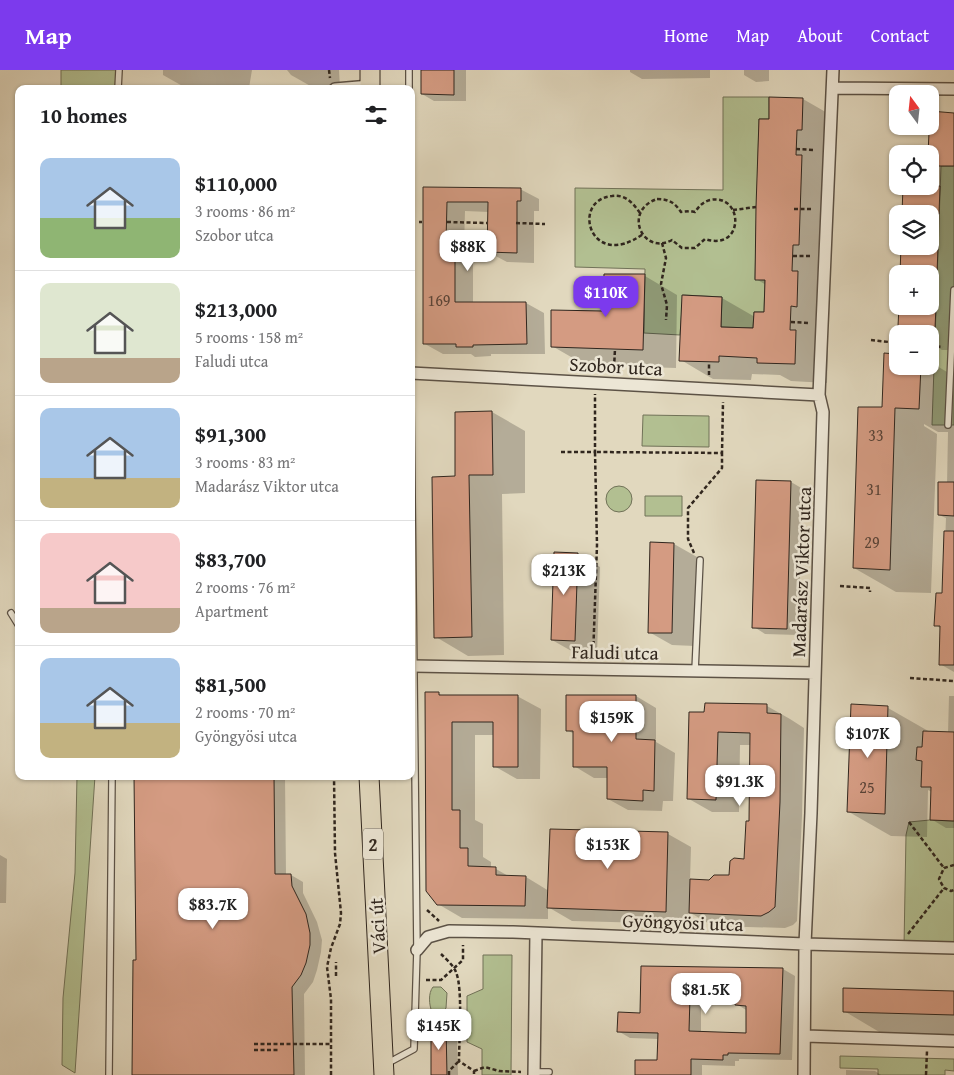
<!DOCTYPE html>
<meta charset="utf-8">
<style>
body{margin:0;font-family:"Gentium Book Plus",serif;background:#f2f2f2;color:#202124;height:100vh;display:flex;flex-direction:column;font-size:19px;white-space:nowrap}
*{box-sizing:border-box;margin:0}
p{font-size:16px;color:#757577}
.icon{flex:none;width:28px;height:28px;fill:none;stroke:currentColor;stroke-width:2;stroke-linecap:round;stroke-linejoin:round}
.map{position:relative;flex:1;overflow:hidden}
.drawer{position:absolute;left:15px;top:15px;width:400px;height:695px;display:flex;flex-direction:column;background:#fff;border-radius:10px;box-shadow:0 1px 4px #0004}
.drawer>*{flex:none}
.needle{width:32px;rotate:345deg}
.fabs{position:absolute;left:889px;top:15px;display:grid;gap:10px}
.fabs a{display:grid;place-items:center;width:50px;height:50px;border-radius:10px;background:#fff;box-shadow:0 1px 4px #0004;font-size:25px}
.price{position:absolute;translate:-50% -42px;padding:0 11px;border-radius:10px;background:#fff;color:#222;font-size:16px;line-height:32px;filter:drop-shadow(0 1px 2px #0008)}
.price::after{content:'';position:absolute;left:50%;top:30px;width:15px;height:11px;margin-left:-8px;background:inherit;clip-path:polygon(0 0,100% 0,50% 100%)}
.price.active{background:#7c3aed;color:#fff}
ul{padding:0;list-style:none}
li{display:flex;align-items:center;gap:15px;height:125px;padding:0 25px}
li+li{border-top:1px solid #e0e0e0}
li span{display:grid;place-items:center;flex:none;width:140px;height:100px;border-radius:10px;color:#555}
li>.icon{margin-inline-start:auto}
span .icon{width:60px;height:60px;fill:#fffc;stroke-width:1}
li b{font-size:21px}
h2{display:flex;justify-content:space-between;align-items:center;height:60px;padding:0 25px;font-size:21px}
header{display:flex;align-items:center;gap:30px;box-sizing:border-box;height:70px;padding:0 25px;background:#7c3aed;color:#fff}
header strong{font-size:24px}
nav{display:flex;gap:28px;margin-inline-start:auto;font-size:18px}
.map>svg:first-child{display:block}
.green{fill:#b2bf91;stroke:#717258}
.shadow{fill:#0003;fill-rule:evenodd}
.building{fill:#d49b82;stroke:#30261e;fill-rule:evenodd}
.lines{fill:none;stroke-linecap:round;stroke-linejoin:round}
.service-casing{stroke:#5c5246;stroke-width:8}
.minor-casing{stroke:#5c5246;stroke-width:14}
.primary-casing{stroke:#30261e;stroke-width:21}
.path{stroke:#30261e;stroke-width:2.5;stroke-dasharray:4 2.5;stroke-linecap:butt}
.service{stroke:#ece6d5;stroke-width:5.5}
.minor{stroke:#ece6d5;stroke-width:11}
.primary{stroke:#e1d8be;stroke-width:19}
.labels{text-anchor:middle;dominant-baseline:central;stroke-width:5;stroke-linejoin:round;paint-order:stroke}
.number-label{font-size:16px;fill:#594337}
.shield{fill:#ece6d5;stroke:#686055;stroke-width:1}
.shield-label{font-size:18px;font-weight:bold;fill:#30261e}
.street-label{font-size:19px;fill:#30261e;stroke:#ece6d5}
</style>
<header>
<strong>Map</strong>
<nav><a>Home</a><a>Map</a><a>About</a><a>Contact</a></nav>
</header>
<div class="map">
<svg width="954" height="1005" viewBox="0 0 954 1005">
<rect width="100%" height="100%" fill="#e1d8be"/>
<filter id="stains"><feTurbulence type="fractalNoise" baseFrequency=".004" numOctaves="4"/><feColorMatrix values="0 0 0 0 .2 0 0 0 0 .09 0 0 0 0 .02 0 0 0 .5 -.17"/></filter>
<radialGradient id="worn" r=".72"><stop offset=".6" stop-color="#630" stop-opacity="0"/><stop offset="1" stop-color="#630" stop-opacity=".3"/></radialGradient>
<path class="green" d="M61 0H117L116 19H61Z
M723 27H769V49H759L755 209 765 210 764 242H754L753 258 721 257 722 227 683 225 680 265 644 263 645 199 575 197V118L723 120Z
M941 96H954V355H932Z
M643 345 709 346V377L642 376Z
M606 429a13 13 0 1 1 26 0a13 13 0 1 1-26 0Z
M645 426H682V446H645Z
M77 706H95L75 1003 62 995 63 928 75 803Z
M930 750 954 751V878L904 876 906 765 909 752Z
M483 885H512L511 1005H482V979L467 972V926L483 919Z
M433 917H441L447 923 446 938 443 942H432C429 935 428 923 433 917Z
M840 986 954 989V1001L945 1000V1005H878V999L840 998Z"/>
<path class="shadow" d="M163 0H252L249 18H186L163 5Z
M287 0H339L340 18H314L291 5Z
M422 0H466V31H434L422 24Z
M630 0H710V8L642 9 630 2Z
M744 0H769V11L756 12 744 5Z
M771 29H803L836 48 831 193H826L825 218 830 221 829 255H824L823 277 828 280 827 313 791 311 780 305 752 304 751 310 713 309 681 290 722 228 755 247 765 244 766 215 756 209 770 51Z
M954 44V280H942L930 273V264H914L900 255 930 236V84Z
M424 118 520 119 539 129V141H534V193L507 192 488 182 489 142 465 141 464 179 473 184V233H526L544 243 545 284H491V286L475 287 471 284H443L425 274Z
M645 206 677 225 676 298 585 295 552 276 604 242Z
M885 285H898V296H930V292L954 306V602L940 594 941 559 936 555 943 524 946 448 939 445 947 414 948 362H938L924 354V356L937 364 931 523 896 522 854 498 883 339Z
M492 342 525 361V423L502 424 504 585 468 586 436 567 457 408Z
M757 411 791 412 803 419 798 565 765 564 754 557Z
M651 473 674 474 697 487 695 576 672 575 649 562Z
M577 484 600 497 597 584 575 583 552 570Z
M439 624 444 626H517L541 639 540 709H517L494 696V665H475V750L483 754V787L491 792V798L496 799 510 807H526L549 821 668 764 691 777 690 811H710L730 806 745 790 750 752 751 675H740L739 742H712L689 729 706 644 767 636 790 649 804 658 802 746 797 851 793 855 785 858 713 856 689 842 688 854 572 851 548 837V849L462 848 438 834Z
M567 626H636L656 638V672L675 683 673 731H663L662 741 628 740 608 729V708H594L574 696V664L567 660Z
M949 626H954V758H946L931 749 932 722 928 720 927 767 891 766 849 742 888 638 930 662 948 663Z
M136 706H285L286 805H291L303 812V823L317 852 322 870 321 882 317 900 313 912 304 924 305 1005H133L137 891Z
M0 785 7 789 6 833H0Z
M642 897 783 899 795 906 792 990 739 989V991H735V996L702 995V1005H636L659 992V969L630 968 618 961 641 944ZM701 933 736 934 748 941 747 964 701 963Z
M954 922V968L886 966 844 941Z
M446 958 457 964 458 1005H433Z
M846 1000 875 1001 881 1005H846Z"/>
<path class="building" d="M421 0H454V25L421 24Z
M769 27 803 28 802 60H797L796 85H802L799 175H793L792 201H798L797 237 791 236 790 260H796L795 294 757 293V288L719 286V292L679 291 682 225 722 227 721 257 753 258 754 242H764L765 210H755L756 137 759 49H769Z
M930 41 954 43V96H930V84H928Z
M903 116H940L939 144H902Z
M423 117 521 118V131H517V183L487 182 488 132H447L446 172H455V232H526L527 274 473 275V277H456V274H423Z
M901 176H938L937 204H900Z
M604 204H645L643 280 551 277V240L603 241Z
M899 236H936L935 258 898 256Z
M884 283 896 284 898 296H921L919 339 895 338 890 500 853 498 858 337H882Z
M492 341 493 405H469L472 567 434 568 432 407 455 406V342Z
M756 410 791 411 787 559 752 558Z
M938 412H954V446L938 445Z
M944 461H954V595H939L940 556H934L936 523H942Z
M650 472 674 473 672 563H648Z
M554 482 578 483 575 571 551 570Z
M425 622H439V625H518V697H493V652H452V740H460V778H468V796L496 797V805L526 806 525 836 437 835 426 821Z
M566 625H636V669L655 670 654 721 643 720V731L607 729V697H573V661H566Z
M705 633 767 634V643L781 644 780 732 775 837 769 842 761 846 689 843 690 809 709 810 714 805H729L730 791 734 788 744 789 746 751H749L750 663 718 662 716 730 687 729 689 642H704Z
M851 634 888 636 885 744 847 742Z
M923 661 954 662V751L930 750 931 717H921L922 691 916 690 917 677H922Z
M134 706H274L275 804H291L292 816 306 844 310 863V875L306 893 301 905 292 917 294 1005H132L133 890H136Z
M550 759 668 762 666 842 547 838Z
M641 896 783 898 780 984 728 983V985H723V990L691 989V1005H635V990H657L658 963 617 962 618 942 640 943ZM690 927 735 928V935L746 936V963L689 961Z
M843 918 954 921V945L843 942Z
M446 956 447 1005H431V957Z"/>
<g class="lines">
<defs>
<path id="service" d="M409 0V19
M118 19 119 0
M948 355 954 220
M11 543 19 556
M695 601 700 490
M388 993 414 979 417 880 411 336
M534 1002H549
M109 1005 112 706"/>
<path id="minor" d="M833 18 954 19
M335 19 370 16
M411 303 819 325
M413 596 815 603
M417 880 428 867 449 861 513 862 805 874 954 878
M806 966 954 971
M534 1005 536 863
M804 1005 805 874 811 743 823 342 819 325 833 0"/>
<path id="primary" d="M370 0V19
M369 706 384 1005"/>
</defs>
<use href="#service" class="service-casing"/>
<use href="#minor" class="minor-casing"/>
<use href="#primary" class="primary-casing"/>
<path class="path" d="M329 0 330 8
M796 79 814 80
M657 129C669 129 675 133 681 142L690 141 695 142C699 136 703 132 710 130 744 123 745 182 705 169L695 178H682L672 170C643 186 622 141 657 129Z
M794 139H813
M733 140 756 137
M640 143C633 133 625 124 612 126 570 130 590 202 643 164
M419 152H422
M447 152 487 153
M516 153 545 154
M662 173 666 188 661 214 667 235 666 250
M793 186H811
M791 252 809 253
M871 270 898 273
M930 276 943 277
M614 298 615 279
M709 305V292
M561 382H595V324
M694 483 688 469V438L722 398V383
M840 516 870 518V522
M593 588 597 475 595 382 722 383 723 332
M910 608 954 611
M909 752 944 798
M954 795 944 798 939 809 944 818 951 821 954 820
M427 840 439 851
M908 864 944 818
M441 884C446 889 453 895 456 902 463 919 459 970 459 991L474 1001V1005
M336 906V892
M426 910H441L463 890V875
M254 974H331
M254 980H280
M474 1001 485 997 499 1001 521 1002
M331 1005V929L327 897 331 878 340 854 341 843 335 783 334 706
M449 1005V1001L459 991
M926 1005 927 981"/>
<use href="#service" class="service"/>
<use href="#minor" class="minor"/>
<use href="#primary" class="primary"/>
</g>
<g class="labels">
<g class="number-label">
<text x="439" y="230">169</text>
<text x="876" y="365">33</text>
<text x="874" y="419">31</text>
<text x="872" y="472">29</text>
<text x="867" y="717">25</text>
</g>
<rect class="shield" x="363" y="758.5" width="20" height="31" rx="4"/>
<g class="shield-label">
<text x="373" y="774">2</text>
</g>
<g class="street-label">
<text transform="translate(616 296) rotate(3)">Szobor utca</text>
<text transform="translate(801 502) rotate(-88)">Madarász Viktor utca</text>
<text transform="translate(615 582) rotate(1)">Faludi utca</text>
<text transform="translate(683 852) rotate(2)">Gyöngyösi utca</text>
<text transform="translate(377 856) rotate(-93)">Váci út</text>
</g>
</g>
<rect width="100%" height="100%" filter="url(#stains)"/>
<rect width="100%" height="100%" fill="url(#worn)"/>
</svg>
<div class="fabs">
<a><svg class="needle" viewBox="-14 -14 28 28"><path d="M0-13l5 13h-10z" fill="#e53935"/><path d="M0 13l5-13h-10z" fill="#757577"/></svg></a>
<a><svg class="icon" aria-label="locate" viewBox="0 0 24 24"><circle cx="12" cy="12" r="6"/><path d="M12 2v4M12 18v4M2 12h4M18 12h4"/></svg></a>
<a><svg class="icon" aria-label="layers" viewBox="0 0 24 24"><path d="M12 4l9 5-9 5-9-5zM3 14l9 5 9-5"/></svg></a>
<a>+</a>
<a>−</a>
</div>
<b class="price" style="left:468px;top:202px">$88K</b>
<b class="price active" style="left:606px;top:248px">$110K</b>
<b class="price" style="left:564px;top:526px">$213K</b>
<b class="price" style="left:612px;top:673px">$159K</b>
<b class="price" style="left:868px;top:689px">$107K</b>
<b class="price" style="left:740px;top:737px">$91.3K</b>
<b class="price" style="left:608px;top:800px">$153K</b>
<b class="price" style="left:213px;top:860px">$83.7K</b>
<b class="price" style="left:706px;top:945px">$81.5K</b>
<b class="price" style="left:439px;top:981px">$145K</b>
<section class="drawer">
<h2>10 homes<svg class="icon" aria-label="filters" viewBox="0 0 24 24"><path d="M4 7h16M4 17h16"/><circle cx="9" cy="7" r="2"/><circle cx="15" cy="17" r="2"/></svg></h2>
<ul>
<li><span style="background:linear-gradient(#a9c7e8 60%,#8fb573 0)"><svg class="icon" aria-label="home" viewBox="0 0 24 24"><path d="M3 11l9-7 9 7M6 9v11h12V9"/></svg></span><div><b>$110,000</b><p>3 rooms · 86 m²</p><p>Szobor utca</p></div></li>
<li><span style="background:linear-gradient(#dfe7d0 75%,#b9a48a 0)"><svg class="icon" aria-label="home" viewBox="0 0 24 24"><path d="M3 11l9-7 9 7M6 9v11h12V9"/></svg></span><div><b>$213,000</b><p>5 rooms · 158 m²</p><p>Faludi utca</p></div></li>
<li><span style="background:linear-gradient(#a9c7e8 70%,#c2b280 0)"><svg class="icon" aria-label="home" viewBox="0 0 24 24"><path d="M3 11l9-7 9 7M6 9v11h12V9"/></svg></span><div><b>$91,300</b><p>3 rooms · 83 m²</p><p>Madarász Viktor utca</p></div></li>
<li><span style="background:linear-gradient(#f6c9c9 75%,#b9a48a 0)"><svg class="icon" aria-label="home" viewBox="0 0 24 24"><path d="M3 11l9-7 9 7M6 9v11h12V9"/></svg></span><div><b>$83,700</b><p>2 rooms · 76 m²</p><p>Apartment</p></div></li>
<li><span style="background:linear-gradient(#a9c7e8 65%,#c2b280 0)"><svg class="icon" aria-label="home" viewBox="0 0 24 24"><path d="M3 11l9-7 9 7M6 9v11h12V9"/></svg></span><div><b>$81,500</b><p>2 rooms · 70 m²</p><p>Gyöngyösi utca</p></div></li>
</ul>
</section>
</div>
